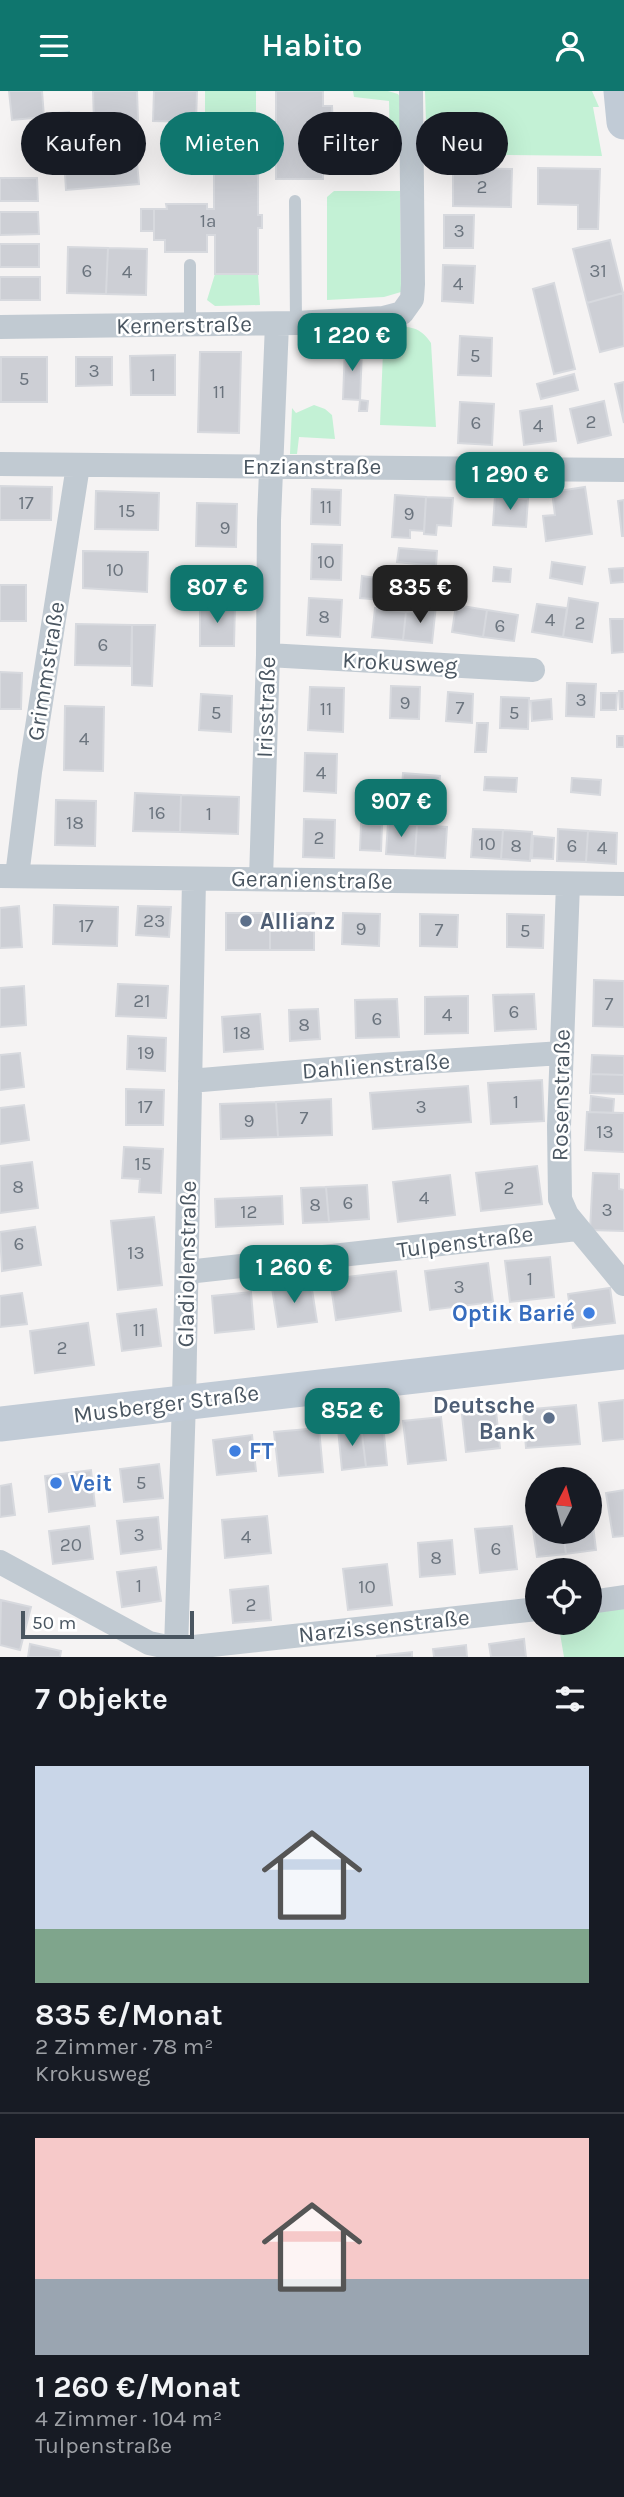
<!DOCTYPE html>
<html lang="de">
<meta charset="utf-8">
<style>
body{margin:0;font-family:Karla,sans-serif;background:#20242c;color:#f1f3f6;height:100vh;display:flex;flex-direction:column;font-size:26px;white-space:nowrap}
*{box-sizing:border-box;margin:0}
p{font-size:23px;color:#9ea1a6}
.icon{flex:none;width:38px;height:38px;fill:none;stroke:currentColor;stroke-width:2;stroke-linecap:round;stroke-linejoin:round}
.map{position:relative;height:1566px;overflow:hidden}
.sheet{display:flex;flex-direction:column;background:#171b24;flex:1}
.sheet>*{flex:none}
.top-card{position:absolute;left:21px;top:21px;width:583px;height:63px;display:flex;gap:14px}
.needle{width:46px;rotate:6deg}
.buttons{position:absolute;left:525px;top:1376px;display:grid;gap:14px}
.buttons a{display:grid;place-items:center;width:77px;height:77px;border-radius:50%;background:#171b24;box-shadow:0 7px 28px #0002;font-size:35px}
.scale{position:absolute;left:21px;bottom:18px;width:173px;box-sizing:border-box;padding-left:7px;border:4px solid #4a5661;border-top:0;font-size:19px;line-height:24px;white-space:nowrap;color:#4a5661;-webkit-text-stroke:5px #fff;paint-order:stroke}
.price{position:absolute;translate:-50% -60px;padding:0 16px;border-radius:14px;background:#0f766e;color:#fff;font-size:23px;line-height:46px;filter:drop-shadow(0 2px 4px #0008)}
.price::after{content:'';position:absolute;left:50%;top:42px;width:21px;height:16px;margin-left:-10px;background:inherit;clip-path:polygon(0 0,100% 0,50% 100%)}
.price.active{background:#222;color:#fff}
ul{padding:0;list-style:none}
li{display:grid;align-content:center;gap:14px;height:371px;padding:0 35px}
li+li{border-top:2px solid #363941}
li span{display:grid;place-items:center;height:217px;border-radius:0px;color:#555}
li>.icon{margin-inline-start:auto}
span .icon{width:126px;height:126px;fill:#fffc;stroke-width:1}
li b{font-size:30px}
h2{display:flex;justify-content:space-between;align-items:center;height:84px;padding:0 35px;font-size:30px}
.tag{padding:0 24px;border-radius:32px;background:#171b24;box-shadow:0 7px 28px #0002;font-size:24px;line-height:63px}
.tag.active{background:#0f766e;color:#fff}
header{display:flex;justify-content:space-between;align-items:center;height:91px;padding:0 35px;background:#0f766e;color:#fff;font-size:32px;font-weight:600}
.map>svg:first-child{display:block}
.green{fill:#c3f1d5}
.building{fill:#cdcfd5;stroke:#d7d9de;stroke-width:2}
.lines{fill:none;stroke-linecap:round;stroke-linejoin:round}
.lane{stroke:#c1cad2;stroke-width:12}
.street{stroke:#c1cad2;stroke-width:24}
.secondary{stroke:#c1cbd6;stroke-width:35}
.service-dot{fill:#5c6f8a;stroke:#fff;stroke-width:2.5}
.shop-dot{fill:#3f7fe0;stroke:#fff;stroke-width:2.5}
.labels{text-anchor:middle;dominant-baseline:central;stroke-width:5;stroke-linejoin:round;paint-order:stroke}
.number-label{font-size:19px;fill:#6b747e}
.street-label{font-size:23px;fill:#4a5661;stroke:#fff}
.service-label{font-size:23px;font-weight:bold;fill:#4e5e75;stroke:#fff;text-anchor:start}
.shop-label{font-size:23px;font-weight:bold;fill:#366cbe;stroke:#fff;text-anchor:start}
</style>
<header><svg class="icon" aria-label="menu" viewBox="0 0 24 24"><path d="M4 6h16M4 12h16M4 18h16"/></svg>Habito<svg class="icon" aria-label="person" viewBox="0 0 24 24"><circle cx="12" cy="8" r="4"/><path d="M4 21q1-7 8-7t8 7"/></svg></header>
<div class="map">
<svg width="624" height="1566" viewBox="0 0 624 1566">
<rect width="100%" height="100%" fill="#f5f3f3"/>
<path class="green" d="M205 0H256V70L229 61H205Z
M353 0H388L398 3 401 8 400 56 390 55 389 10 354 6Z
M425 0H592L599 16H593L602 65 427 63Z
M334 100H400L401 201 384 206 327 209V106Z
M215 183H258L260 214 215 215 207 209Z
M384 236C405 236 418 232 431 252L436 336 380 334Z
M314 314 325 318 332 324 335 348 299 346 297 363H290L292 317 296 322Z
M624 1514V1566H564L558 1531H590V1520Z"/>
<path class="building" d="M9 0H42L44 26 12 29Z
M93 0H137L138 29 94 30Z
M154 0H197L196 31 153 30Z
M276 0H323V15H332L333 37 323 36V88H276Z
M69 21 73 66 51 68 47 23Z
M135 50 139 93 66 99 64 67 104 64 103 52Z
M453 77 512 78 511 116 453 115Z
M538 77 600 78 598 138H578V114L538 113Z
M214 78 258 79V124H262V137H258V183H215V144H207V161H165V149H154V118H167L166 113H207V118H214Z
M0 87H37L38 110H0Z
M141 118H154V140H141Z
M0 121H38L39 143 0 144Z
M444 124H474L473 157H444Z
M610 149 623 202 587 212 573 158Z
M0 153H39V176H0Z
M68 156 108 157 106 203 67 202Z
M108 157 147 158 146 204 106 203Z
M443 174 475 175 473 212 442 210Z
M0 186H40V209H0Z
M554 192 575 278 554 283 533 198Z
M623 202 624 255 600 261 587 212Z
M460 245 492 247 491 285 458 284Z
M345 256 362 257 360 309 343 308Z
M200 261H241L239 342 198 341Z
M175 264V304H131L130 265Z
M1 266H47V311H1Z
M76 266H112V294L76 295Z
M574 283 578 299 541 308 537 293Z
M624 291V332L615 293Z
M360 309 368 310 367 320H359Z
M604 310 611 344 578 352 570 318Z
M460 311 494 313 492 354 458 352Z
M552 315 556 350 524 354 520 320Z
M0 395 52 396 51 429H0Z
M585 396 592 443 546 450 543 425 555 424 552 401Z
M312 398 341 399 340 434 311 433Z
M96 400 159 402 158 439 95 438Z
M395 404 426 406 424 440 410 439V447L392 446Z
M495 405 528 408 526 436 493 434Z
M426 406 453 407 451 435 437 434 436 444 424 443Z
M624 409V445H622L618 410Z
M197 412 237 413 236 456 196 455Z
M312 453 342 454 341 489 311 488Z
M399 457 437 460 436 475 397 471Z
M83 460 148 461 147 501 83 497Z
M552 471 585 476 582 493 550 487Z
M494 476 511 478 510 491 493 490Z
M624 477V491L611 492 609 478Z
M362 485 384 488 382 509 360 507Z
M0 494H26V530H0Z
M309 507 342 509 340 546 307 544Z
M569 507 598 512 592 551 563 546Z
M200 513H235L234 555H200Z
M422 513 436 514 432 552 403 549 406 521 421 522Z
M537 513 567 517 563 546 532 541Z
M456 514 487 519 483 546 452 541Z
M375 517 406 521 403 549 372 546Z
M487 519 518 524 514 550 483 546Z
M610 528H624V561L612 562Z
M76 533 132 534 131 575 75 574Z
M132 534H155L152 595 132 594Z
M0 581 22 582 21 618H0Z
M567 592 596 593 594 626 566 625Z
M391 595 420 596 419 628 390 627Z
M310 596 344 597 343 641 308 639Z
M619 600H624V618H620Z
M448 601 473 603 472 632 446 630Z
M601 602H617L616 619H601Z
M201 603 232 605 231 641 199 639Z
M501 606 529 607 528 638 500 637Z
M551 608 552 628 532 630 531 610Z
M65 615 104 616 103 680 64 679Z
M477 632H488L486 661H475Z
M617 645H624V656H617Z
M305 662 337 663 336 702 304 700Z
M403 682 440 685 439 699 402 696Z
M485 686 517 687 516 701 484 699Z
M572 687 601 689 600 704 571 701Z
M135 702 181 704 180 741 133 740Z
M181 704 239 706 238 743 180 741Z
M56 709 96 710 95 755 55 754Z
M304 728 335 729 334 767 303 766Z
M388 732 417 734 415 765 386 763Z
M361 733 382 734 381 760 360 759Z
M417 734 447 736 445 767 415 765Z
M473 738 503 739 501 768 471 766Z
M558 738 588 740 586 771 557 770Z
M503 739 532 741 530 770 501 768Z
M588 740 617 742 616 773 586 771Z
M533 745 554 747 553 768 532 767Z
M54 814 118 816 117 855 53 853Z
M19 815 22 856 0 857V817Z
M138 815 171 816 169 846 136 844Z
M226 822H270V859H226Z
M270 822H314V859H270Z
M343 822 380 823 379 855 342 853Z
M420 823 458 824 457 856 420 855Z
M507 823 544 824 543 857 507 856Z
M594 889 624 890V936L593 935Z
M118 893 168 895 166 927 116 925Z
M24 895 26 934 0 936V897Z
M534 903 536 938 495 940 493 904Z
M468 905V942L425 943V906Z
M397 908 399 946 356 947 355 909Z
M318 918 320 948 290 950 289 919Z
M260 923 263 958 224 961 222 926Z
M128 945 166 947 165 980 127 978Z
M20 962 24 996 0 999V964Z
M592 964 624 965V984L591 983Z
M591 983 624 984V1003L590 1002Z
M542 989 544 1030 491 1033 488 992Z
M468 995 471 1031 373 1038 370 1002Z
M126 998 164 999 163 1034H126Z
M591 1005 614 1008 613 1022 590 1021Z
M331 1008 332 1044 278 1046 276 1011Z
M276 1011 278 1046 221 1048 220 1013Z
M24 1014 29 1049 0 1053V1017Z
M587 1021 624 1022V1061L585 1059Z
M124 1056 163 1058 161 1102 139 1101 140 1088 122 1087Z
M32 1071 38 1117 0 1122V1075Z
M537 1075 542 1113 481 1120 476 1082Z
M593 1082 619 1083V1098L624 1099V1140L590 1139Z
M450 1084 455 1124 398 1131 393 1091Z
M367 1094 369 1128 329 1131 326 1096Z
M326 1096 329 1131 303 1132 301 1097Z
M282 1105 283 1133 216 1136 215 1108Z
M154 1126 162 1194 118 1199 111 1130Z
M35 1136 41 1174 2 1180 0 1141Z
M550 1166 554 1206 510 1211 505 1170Z
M488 1172 493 1211 430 1219 425 1180Z
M396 1180 401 1220 336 1229 330 1188Z
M311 1192 317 1231 278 1236 272 1197Z
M610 1197 615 1232 573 1237 568 1203Z
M251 1201 254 1238 215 1242 212 1205Z
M22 1202 27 1233 0 1236V1205Z
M156 1218 161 1255 122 1260 117 1223Z
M88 1232 94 1274 35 1282 30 1240Z
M624 1309V1348L603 1350 599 1312Z
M576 1314 580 1353 526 1357 523 1319Z
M496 1320 500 1357 466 1361 462 1324Z
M441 1326 446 1369 408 1373 403 1330Z
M383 1333 387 1374 366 1376 361 1335Z
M361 1335 366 1376 342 1379 338 1338Z
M319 1337 323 1381 279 1385 274 1341Z
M252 1344 256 1380 217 1384 213 1349Z
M159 1373 163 1407 124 1411 120 1378Z
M91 1379 95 1415 49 1421 45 1385Z
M11 1393 15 1424 0 1426V1395Z
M624 1399V1445L613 1446 606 1402Z
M591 1418 596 1459 566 1463 563 1440H590Z
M267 1425 271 1462 225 1467 222 1429Z
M531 1425H537V1440H563L566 1463 537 1466Z
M158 1426 161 1458 121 1463 117 1430Z
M89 1435 93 1468 53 1473 49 1440Z
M512 1435 517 1478 480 1482 475 1438Z
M452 1449 455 1483 420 1486 418 1452Z
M387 1473 392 1514 348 1519 343 1478Z
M156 1476 161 1510 122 1516 117 1481Z
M268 1495 271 1529 233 1532 230 1499Z
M1 1509 31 1516 20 1559 0 1554Z
M524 1548 526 1566H491L489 1553Z
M30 1553 61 1560 60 1566H28Z
M466 1554 467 1566H434L433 1558Z
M412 1561V1566H377V1565Z"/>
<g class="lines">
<path class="lane" d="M295 110 296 232
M190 235V174"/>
<path class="street" d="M0 236 296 232 383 227 402 222 412 208 413 193 411 0
M0 373 624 379
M268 564 533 579
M0 785 624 793
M17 785 30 681 78 375
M261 788 268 564 269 429 277 233
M568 793 559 1035 560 1108 567 1124 624 1193
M190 990 379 974 562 962
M187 1181 577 1138
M0 1471 149 1552 176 1558 537 1518
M590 1511 624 1506
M176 1558 184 1310 194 788"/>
<path class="secondary" d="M621 0 624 31
M0 1333 624 1261"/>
</g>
<g class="service-dot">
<circle cx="246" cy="830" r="7"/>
<circle cx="549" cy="1327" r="7"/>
</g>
<g class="shop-dot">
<circle cx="589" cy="1222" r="7"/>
<circle cx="235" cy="1360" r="7"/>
<circle cx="56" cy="1392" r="7"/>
</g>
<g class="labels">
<g class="number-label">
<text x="482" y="96">2</text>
<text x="208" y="130">1a</text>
<text x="459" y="140">3</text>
<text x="87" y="180">6</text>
<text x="598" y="180">31</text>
<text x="127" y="181">4</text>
<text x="458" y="193">4</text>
<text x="475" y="265">5</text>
<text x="94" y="280">3</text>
<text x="153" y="284">1</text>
<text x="24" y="288">5</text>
<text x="219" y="301">11</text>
<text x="591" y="331">2</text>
<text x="476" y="332">6</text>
<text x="538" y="335">4</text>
<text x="26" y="412">17</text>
<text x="326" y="416">11</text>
<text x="127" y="420">15</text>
<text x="409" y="423">9</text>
<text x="225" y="437">9</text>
<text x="326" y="471">10</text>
<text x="115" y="479">10</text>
<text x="324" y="526">8</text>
<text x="550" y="529">4</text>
<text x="580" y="532">2</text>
<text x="500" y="535">6</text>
<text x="103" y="554">6</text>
<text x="581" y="609">3</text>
<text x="405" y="612">9</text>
<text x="460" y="617">7</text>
<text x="326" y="618">11</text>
<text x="216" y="622">5</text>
<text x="514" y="622">5</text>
<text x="84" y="648">4</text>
<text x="321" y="682">4</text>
<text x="157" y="722">16</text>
<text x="209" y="723">1</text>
<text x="75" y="732">18</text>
<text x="319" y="747">2</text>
<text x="487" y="753">10</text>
<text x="516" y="755">8</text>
<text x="572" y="755">6</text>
<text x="602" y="757">4</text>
<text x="154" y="830">23</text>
<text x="86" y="835">17</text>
<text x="361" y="838">9</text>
<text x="439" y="839">7</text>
<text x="525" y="840">5</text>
<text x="142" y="910">21</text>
<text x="609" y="913">7</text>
<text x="514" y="921">6</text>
<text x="447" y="924">4</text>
<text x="377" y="928">6</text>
<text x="304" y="934">8</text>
<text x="242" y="942">18</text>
<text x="146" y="962">19</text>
<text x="516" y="1011">1</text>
<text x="145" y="1016">17</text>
<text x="421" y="1016">3</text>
<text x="304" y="1027">7</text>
<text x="249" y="1030">9</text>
<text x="605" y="1041">13</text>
<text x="143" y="1073">15</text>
<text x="18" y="1096">8</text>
<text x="509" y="1097">2</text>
<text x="424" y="1107">4</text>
<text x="348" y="1112">6</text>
<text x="315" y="1114">8</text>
<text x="607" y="1119">3</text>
<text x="249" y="1121">12</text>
<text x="19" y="1153">6</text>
<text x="136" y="1162">13</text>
<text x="530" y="1188">1</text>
<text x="459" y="1196">3</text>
<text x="139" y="1239">11</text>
<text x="62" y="1257">2</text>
<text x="141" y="1392">5</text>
<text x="139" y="1444">3</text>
<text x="246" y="1446">4</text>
<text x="71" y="1454">20</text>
<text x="496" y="1458">6</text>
<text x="436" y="1467">8</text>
<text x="139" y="1495">1</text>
<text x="367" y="1496">10</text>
<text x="251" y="1514">2</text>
</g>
<g class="street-label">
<text transform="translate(184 234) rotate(-1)">Kernerstraße</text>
<text x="312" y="375">Enzianstraße</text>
<text transform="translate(400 572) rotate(3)">Krokusweg</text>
<text transform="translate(46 580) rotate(-81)">Grimmstraße</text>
<text transform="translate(266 616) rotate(-88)">Irisstraße</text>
<text transform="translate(312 789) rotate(1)">Geranienstraße</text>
<text transform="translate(376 975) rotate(-4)">Dahlienstraße</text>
<text transform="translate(561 1004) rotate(-89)">Rosenstraße</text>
<text transform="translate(465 1151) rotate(-7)">Tulpenstraße</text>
<text transform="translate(187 1173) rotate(-89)">Gladiolenstraße</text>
<text transform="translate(166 1313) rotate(-7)">Musberger Straße</text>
<text transform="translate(384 1535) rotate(-6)">Narzissenstraße</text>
</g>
<g class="service-label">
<text x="260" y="830">Allianz</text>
<text x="535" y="1314" text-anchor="end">Deutsche<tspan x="535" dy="26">Bank</tspan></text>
</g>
<g class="shop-label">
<text x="575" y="1222" text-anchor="end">Optik Barié</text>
<text x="249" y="1360">FT</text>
<text x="70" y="1392">Veit</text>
</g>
</g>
</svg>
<div class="buttons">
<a><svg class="needle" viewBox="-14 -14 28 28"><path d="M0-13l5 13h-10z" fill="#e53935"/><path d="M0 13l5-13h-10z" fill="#9ea1a6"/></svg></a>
<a><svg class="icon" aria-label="locate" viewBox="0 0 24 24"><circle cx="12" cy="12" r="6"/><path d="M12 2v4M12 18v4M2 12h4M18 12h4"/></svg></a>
</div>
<div class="scale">50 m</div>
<b class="price" style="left:352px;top:282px">1 220 €</b>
<b class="price" style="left:510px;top:421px">1 290 €</b>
<b class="price" style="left:217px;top:534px">807 €</b>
<b class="price active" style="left:420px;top:534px">835 €</b>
<b class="price" style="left:401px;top:748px">907 €</b>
<b class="price" style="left:294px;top:1214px">1 260 €</b>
<b class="price" style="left:352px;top:1357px">852 €</b>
<div class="top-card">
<a class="tag">Kaufen</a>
<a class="tag active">Mieten</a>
<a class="tag">Filter</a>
<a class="tag">Neu</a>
</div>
</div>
<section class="sheet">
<h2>7 Objekte<svg class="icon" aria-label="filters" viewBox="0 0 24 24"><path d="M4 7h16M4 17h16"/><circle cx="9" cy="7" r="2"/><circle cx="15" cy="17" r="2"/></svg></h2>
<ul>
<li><span style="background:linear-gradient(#c9d6e8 75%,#7fa58c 0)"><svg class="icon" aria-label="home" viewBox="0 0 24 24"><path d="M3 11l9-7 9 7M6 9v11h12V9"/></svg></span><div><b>835 €/Monat</b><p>2 Zimmer · 78 m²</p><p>Krokusweg</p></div></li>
<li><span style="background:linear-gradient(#f6c9c9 65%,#9aa5b1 0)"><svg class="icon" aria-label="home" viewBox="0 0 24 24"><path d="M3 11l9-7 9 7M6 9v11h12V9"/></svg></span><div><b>1 260 €/Monat</b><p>4 Zimmer · 104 m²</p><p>Tulpenstraße</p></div></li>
</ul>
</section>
